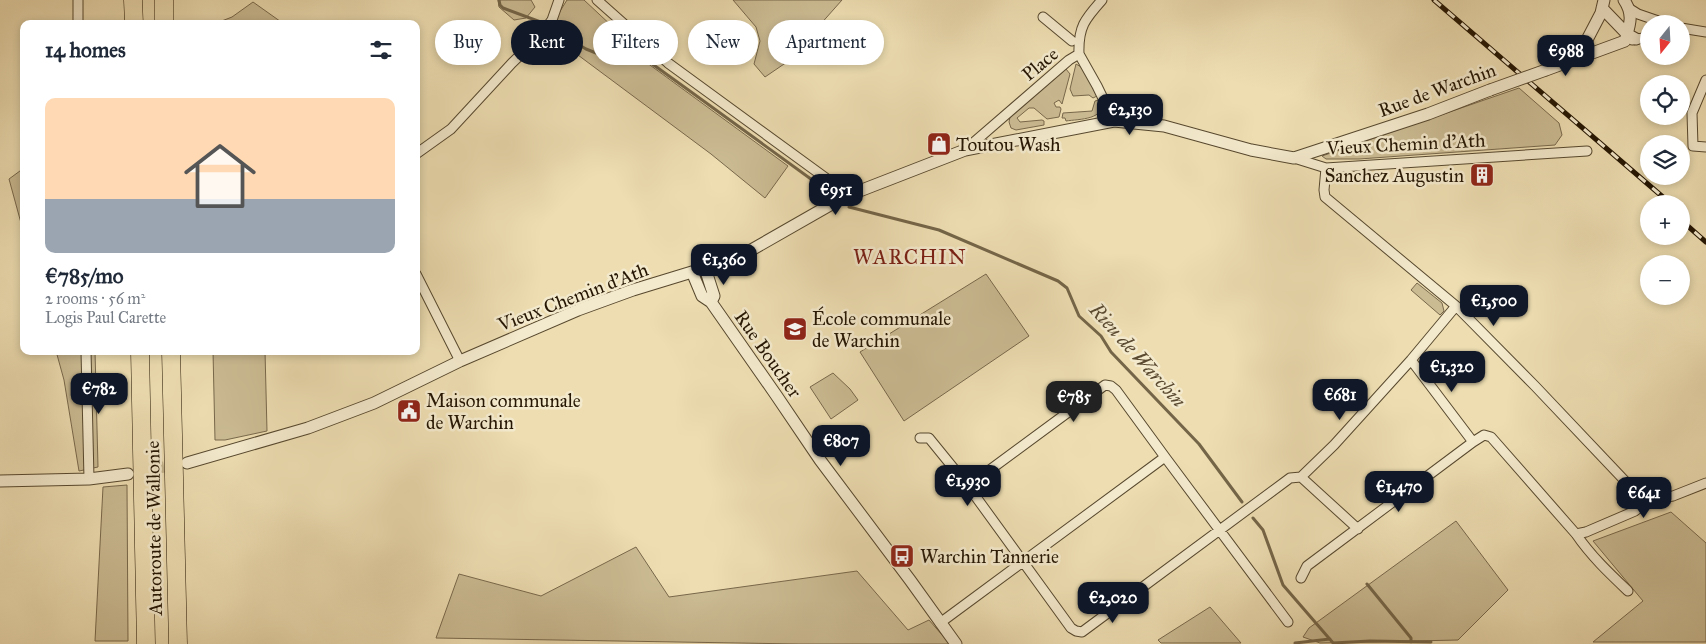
<!DOCTYPE html>
<meta charset="utf-8">
<style>
body{margin:0;font-family:"IM FELL Great Primer",serif;background:#f2f2f3;color:#1f2937;height:100vh;display:flex;flex-direction:column;font-size:19px;white-space:nowrap}
*{box-sizing:border-box;margin:0}
p{font-size:16px;color:#747a83}
.icon{flex:none;width:28px;height:28px;fill:none;stroke:currentColor;stroke-width:2;stroke-linecap:round;stroke-linejoin:round}
.map{position:relative;flex:1;overflow:hidden}
.side{position:absolute;left:20px;top:20px;width:400px;height:335px;display:flex;flex-direction:column;background:#fff;border-radius:10px;box-shadow:0 2px 8px #0003}
.side>*{flex:none}
.banner{position:absolute;left:435px;top:20px;width:475px;height:45px;display:flex;gap:10px}
.needle{width:32px;rotate:198deg}
.tools{position:absolute;left:1640px;top:15px;display:grid;gap:10px}
.tools a{display:grid;place-items:center;width:50px;height:50px;border-radius:50%;background:#fff;box-shadow:0 2px 8px #0003;font-size:25px}
.price{position:absolute;translate:-50% -42px;padding:0 11px;border-radius:10px;background:#111827;color:#fff;font-size:16px;line-height:32px;filter:drop-shadow(0 1px 2px #0008)}
.price::after{content:'';position:absolute;left:50%;top:30px;width:15px;height:11px;margin-left:-8px;background:inherit;clip-path:polygon(0 0,100% 0,50% 100%)}
.price.selected{background:#222;color:#fff}
ul{padding:0;list-style:none}
li{display:grid;align-content:center;gap:10px;height:265px;padding:0 25px}
li+li{border-top:1px solid #e0e1e3}
li span{display:grid;place-items:center;height:155px;border-radius:10px;color:#555}
li>.icon{margin-inline-start:auto}
span .icon{width:90px;height:90px;fill:#fffc;stroke-width:1}
li b{font-size:21px}
h2{display:flex;justify-content:space-between;align-items:center;height:60px;padding:0 25px;font-size:21px}
.chip{padding:0 18px;border-radius:22px;background:#fff;box-shadow:0 2px 8px #0003;font-size:18px;line-height:45px}
.chip.selected{background:#111827;color:#fff}
.map>svg:first-child{display:block}
.green{fill:#cbbb93;stroke:#78684b}
.lines{fill:none;stroke-linecap:round;stroke-linejoin:round}
.stream{stroke:#746548;stroke-width:3}
.tertiary-tunnel{stroke:#c5b58e;stroke-width:11;stroke-dasharray:11 5.5;stroke-linecap:butt}
.minor-casing{stroke:#57482e;stroke-width:11}
.tertiary-casing{stroke:#57482e;stroke-width:13}
.motorway-casing{stroke:#251603;stroke-width:19}
.minor{stroke:#f3e9cc;stroke-width:9}
.tertiary{stroke:#f3e9cc;stroke-width:11}
.motorway{stroke:#edddb1;stroke-width:18}
.rail-casing{stroke:#251603;stroke-width:5}
.rail{stroke:#f3e9cc;stroke-width:3;stroke-dasharray:9;stroke-linecap:butt}
.tertiary-bridge-casing{stroke:#57482e;stroke-width:13;stroke-linecap:butt}
.tertiary-bridge{stroke:#f3e9cc;stroke-width:11}
.labels{text-anchor:middle;dominant-baseline:central;stroke-width:5;stroke-linejoin:round;paint-order:stroke}
.street-label{font-size:19px;fill:#251603;stroke:#f3e9cc}
.poi-label{font-size:19px;fill:#251603;stroke:#f3e9cc;text-anchor:start}
.water-label{font-size:20px;font-style:italic;fill:#5a4a31;stroke:#f3e9cc}
.quarter-label{font-size:21px;letter-spacing:1px;fill:#7a1f14;stroke:#f3e9cc}
</style>
<div class="map">
<svg width="1706" height="644" viewBox="0 0 1706 644">
<rect width="100%" height="100%" fill="#edddb1"/>
<filter id="stains"><feTurbulence type="fractalNoise" baseFrequency=".004" numOctaves="4"/><feColorMatrix values="0 0 0 0 .2 0 0 0 0 .09 0 0 0 0 .02 0 0 0 .5 -.17"/></filter>
<radialGradient id="worn" r=".72"><stop offset=".6" stop-color="#630" stop-opacity="0"/><stop offset="1" stop-color="#630" stop-opacity=".3"/></radialGradient>
<path class="green" d="M498 0H531L535 7 526 18 514 20 499 7Z
M567 0H584L629 42 634 52 639 57 788 166 765 198 711 154 547 32Z
M733 0H842L787 62 765 77 754 64 760 41 756 27Z
M253 2 284 24H214L232 17Z
M1076 64C1088 69 1092 86 1097 96L1093 98 1089 95 1073 96 1070 89Z
M1066 69 1070 74 1062 104 1059 100 1054 103 1056 107H1060L1061 109 1059 117 1047 119 1034 108H1029L1017 118 1020 122 1042 120 1044 121V125L1016 130 1011 128 1009 122 1010 117Z
M1519 88 1559 123 1562 135 1555 145 1359 159H1326L1322 156Z
M1099 100C1108 120 1079 119 1066 121L1065 118H1062L1063 113 1092 111 1095 101Z
M24 168V234L9 179Z
M986 274 1029 336 904 421 860 352Z
M1417 283 1442 303 1444 311 1440 315 1411 290Z
M56 351H95L98 467 79 471 64 380Z
M213 351H265L267 431 225 440H215Z
M833 373 850 389 858 400 831 419 810 387Z
M127 485 128 641H95L103 487Z
M1671 512 1706 543V642H1593L1643 601 1593 541Z
M1456 521 1508 590 1458 640 1320 643 1303 637 1309 628Z
M636 547 669 597 857 571 908 630 929 620 950 644H798L436 638 459 574 541 596Z
M1210 607 1241 643H1161L1158 640Z"/>
<g class="lines">
<path class="stream" d="M499 0 500 5 503 8 546 24
M551 28 586 49 611 59 628 46 635 48 644 58 687 89 815 182
M849 207 939 230 1058 281 1067 288 1079 316 1101 336 1111 352 1199 444 1242 502
M1253 518 1263 530 1283 585 1334 644
M1367 584 1411 638V642
M1295 643 1330 639
M1333 643 1370 641 1431 642"/>
<path class="tertiary-tunnel" d="M137 472 180 464"/>
<defs>
<path id="minor" d="M78 0V24
M597 0 668 63 827 179 844 197
M1630 9 1638 14 1667 24
M1043 17 1072 41
M1681 28 1706 32
M1632 40 1649 37
M1079 54C1078 27 1085 19 1102 0
M1706 80 1692 113 1693 146 1706 147
M965 150 1069 60 1079 54 1097 86 1114 121
M416 154 451 129 512 63 540 36 552 20 559 0
M1294 158 1326 168 1587 151
M1326 168 1324 190 1325 197 1456 306 1535 386 1626 482 1649 500
M416 274 460 361
M86 351 89 479
M1411 360 1473 442
M920 438H929L968 486 1071 628 1076 631 1082 632 1290 478 1301 477 1334 445 1411 360 1456 306
M1301 477 1358 529
M968 486 1105 385 1111 386 1116 390 1165 457
M1576 534 1586 532 1635 511 1649 500 1673 496 1706 483
M1301 578 1307 566 1473 442 1484 435 1491 437 1576 534C1591 556 1609 573 1628 591
M940 623 1165 457 1288 622"/>
<path id="tertiary" d="M1602 8 1627 34 1636 39
M1577 59 1601 13 1604 0
M1546 70 1625 41C1630 24 1634 15 1624 0
M705 268 714 296 711 302
M692 272 702 296 711 302 776 395 820 460 910 580 956 644
M187 463 308 428 374 403 460 361 578 310 633 290 705 268 746 253 844 197 965 150 1114 121 1164 126 1251 150 1294 158 1428 114 1490 90
M0 481 89 479 128 474"/>
<path id="motorway" d="M133 0 134 24
M164 0V24
M140 351 146 644
M171 351 178 644"/>
</defs>
<use href="#minor" class="minor-casing"/>
<use href="#tertiary" class="tertiary-casing"/>
<use href="#motorway" class="motorway-casing"/>
<use href="#minor" class="minor"/>
<use href="#tertiary" class="tertiary"/>
<use href="#motorway" class="motorway"/>
<defs>
<path id="rail" d="M1434 0 1671 204
M1681 220 1706 242"/>
</defs>
<use href="#rail" class="rail-casing"/>
<use href="#rail" class="rail"/>
<defs>
<path id="tertiary-bridge" d="M1490 90 1546 70"/>
</defs>
<use href="#tertiary-bridge" class="tertiary-bridge-casing"/>
<use href="#tertiary-bridge" class="tertiary-bridge"/>
</g>
<defs>
<symbol id="shop-square" viewBox="-11 -11 22 22"><rect x="-9" y="-9" width="18" height="18" rx="4" fill="#8f2418" stroke="#f3e9cc"/><path d="M-5-2.5h2.3a2.7 3.5 0 0 1 5.4 0H5L5.5 6h-11ZM-1.5-2.5h3a1.5 2.3 0 0 0-3 0Z" fill="#fff"/></symbol>
<symbol id="building-square" viewBox="-11 -11 22 22"><rect x="-9" y="-9" width="18" height="18" rx="4" fill="#8f2418" stroke="#f3e9cc"/><path d="M-4-6H4V6H1V3H-1V6H-4ZM-2.5-4.3h1.7v1.8h-1.7ZM.8-4.3h1.7v1.8H.8ZM-2.5-1h1.7V.8h-1.7ZM.8-1h1.7V.8H.8Z" fill="#fff"/></symbol>
<symbol id="school-square" viewBox="-11 -11 22 22"><rect x="-9" y="-9" width="18" height="18" rx="4" fill="#8f2418" stroke="#f3e9cc"/><path d="M0-5L7-2L0 1L-7-2ZM-4 1L0 2.5L4 1V4Q0 6-4 4Z" fill="#fff"/></symbol>
<symbol id="civic-square" viewBox="-11 -11 22 22"><rect x="-9" y="-9" width="18" height="18" rx="4" fill="#8f2418" stroke="#f3e9cc"/><path d="M-.6-6.5H3V-4.5H.6V-3L4-1V1h2V6H-6V1h2V-1L-.6-3ZM-1.2 2.5V6h2.4V2.5Z" fill="#fff"/></symbol>
<symbol id="bus-square" viewBox="-11 -11 22 22"><rect x="-9" y="-9" width="18" height="18" rx="4" fill="#8f2418" stroke="#f3e9cc"/><path d="M-5-6H5V4H4V6H2V4H-2V6H-4V4H-5ZM-3.5-4V0h7V-4ZM-3.5 1.2v1.5H-2V1.2ZM2 1.2v1.5H3.5V1.2Z" fill="#fff"/></symbol>
</defs>
<g fill-rule="evenodd">
<use href="#shop-square" x="925" y="130" width="28" height="28"/>
<use href="#building-square" x="1468" y="161" width="28" height="28"/>
<use href="#school-square" x="781" y="315" width="28" height="28"/>
<use href="#civic-square" x="395" y="397" width="28" height="28"/>
<use href="#bus-square" x="888" y="542" width="28" height="28"/>
</g>
<g class="labels">
<g class="street-label">
<text transform="translate(1040 64) rotate(-40)">Place</text>
<text transform="translate(1437 90) rotate(-20)">Rue de Warchin</text>
<text transform="translate(1406 144) rotate(-3)">Vieux Chemin d'Ath</text>
<text transform="translate(573 297) rotate(-21)">Vieux Chemin d'Ath</text>
<text transform="translate(768 354) rotate(55)">Rue Boucher</text>
<text transform="translate(154 528) rotate(-91)">Autoroute de Wallonie</text>
</g>
<g class="poi-label">
<text x="956" y="144">Toutou Wash</text>
<text x="1464" y="175" text-anchor="end">Sanchez Augustin</text>
<text x="812" y="318">École communale<tspan x="812" dy="22">de Warchin</tspan></text>
<text x="426" y="400">Maison communale<tspan x="426" dy="22">de Warchin</tspan></text>
<text x="920" y="556">Warchin Tannerie</text>
</g>
<g class="water-label">
<text transform="translate(1138 355) rotate(48)">Rieu de Warchin</text>
</g>
<g class="quarter-label">
<text x="910" y="257">WARCHIN</text>
</g>
</g>
<rect width="100%" height="100%" filter="url(#stains)"/>
<rect width="100%" height="100%" fill="url(#worn)"/>
</svg>
<div class="tools">
<a><svg class="needle" viewBox="-14 -14 28 28"><path d="M0-13l5 13h-10z" fill="#e53935"/><path d="M0 13l5-13h-10z" fill="#747a83"/></svg></a>
<a><svg class="icon" aria-label="locate" viewBox="0 0 24 24"><circle cx="12" cy="12" r="6"/><path d="M12 2v4M12 18v4M2 12h4M18 12h4"/></svg></a>
<a><svg class="icon" aria-label="layers" viewBox="0 0 24 24"><path d="M12 4l9 5-9 5-9-5zM3 14l9 5 9-5"/></svg></a>
<a>+</a>
<a>−</a>
</div>
<b class="price" style="left:1566px;top:77px">€988</b>
<b class="price" style="left:1130px;top:136px">€2,130</b>
<b class="price" style="left:836px;top:216px">€951</b>
<b class="price" style="left:724px;top:286px">€1,360</b>
<b class="price" style="left:1494px;top:327px">€1,500</b>
<b class="price" style="left:1452px;top:393px">€1,320</b>
<b class="price" style="left:99px;top:415px">€782</b>
<b class="price" style="left:1340px;top:421px">€681</b>
<b class="price selected" style="left:1074px;top:423px">€785</b>
<b class="price" style="left:841px;top:467px">€807</b>
<b class="price" style="left:968px;top:507px">€1,930</b>
<b class="price" style="left:1399px;top:513px">€1,470</b>
<b class="price" style="left:1644px;top:519px">€641</b>
<b class="price" style="left:1113px;top:624px">€2,020</b>
<div class="banner">
<a class="chip">Buy</a>
<a class="chip selected">Rent</a>
<a class="chip">Filters</a>
<a class="chip">New</a>
<a class="chip">Apartment</a>
</div>
<section class="side">
<h2>14 homes<svg class="icon" aria-label="filters" viewBox="0 0 24 24"><path d="M4 7h16M4 17h16"/><circle cx="9" cy="7" r="2"/><circle cx="15" cy="17" r="2"/></svg></h2>
<ul>
<li><span style="background:linear-gradient(#ffd9b3 65%,#9aa5b1 0)"><svg class="icon" aria-label="home" viewBox="0 0 24 24"><path d="M3 11l9-7 9 7M6 9v11h12V9"/></svg></span><div><b>€785/mo</b><p>2 rooms · 56 m²</p><p>Logis Paul Carette</p></div></li>
</ul>
</section>
</div>
